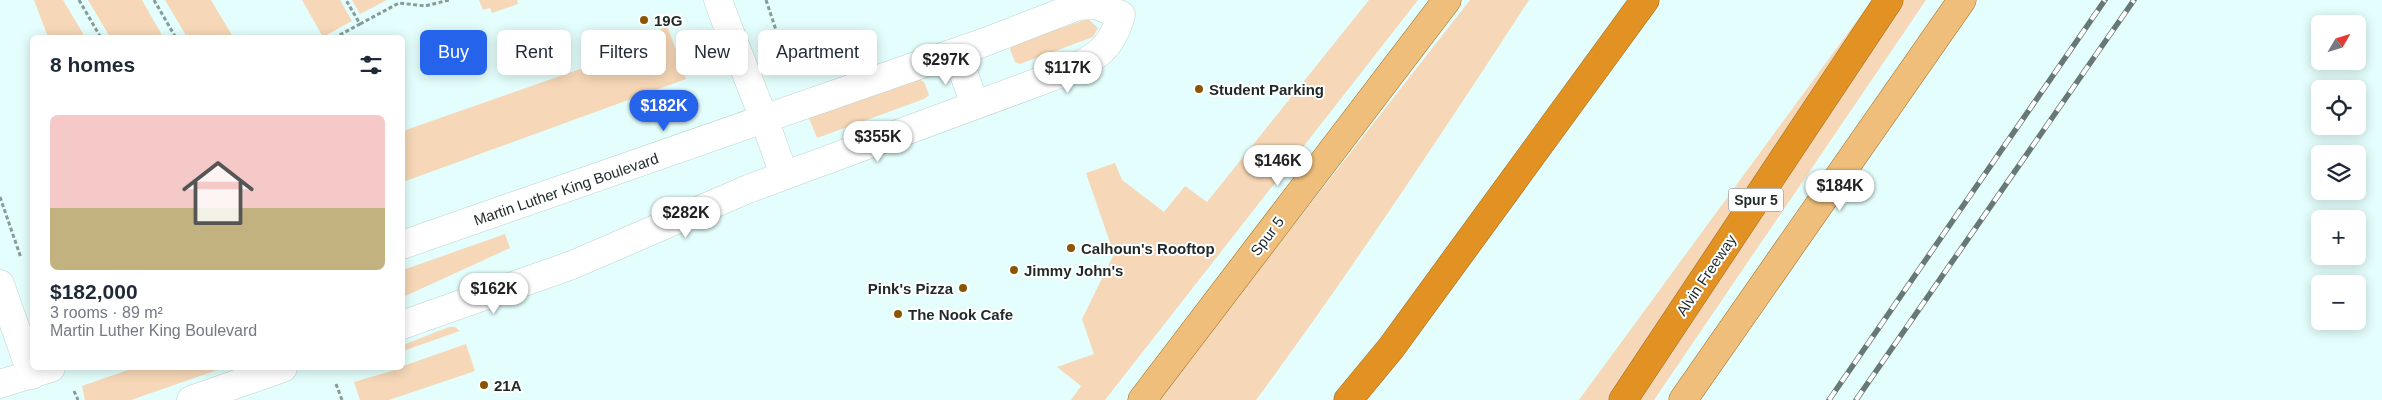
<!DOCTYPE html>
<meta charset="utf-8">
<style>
body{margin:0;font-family:Helvetica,sans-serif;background:#f2f2f3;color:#1f2937;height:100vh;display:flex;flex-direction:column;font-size:19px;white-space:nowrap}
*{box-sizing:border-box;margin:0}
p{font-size:16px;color:#747a83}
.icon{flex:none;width:28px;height:28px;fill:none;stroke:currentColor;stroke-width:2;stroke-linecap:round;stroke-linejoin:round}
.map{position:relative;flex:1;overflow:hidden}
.details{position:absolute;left:30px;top:35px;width:375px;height:335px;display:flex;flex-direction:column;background:#fff;border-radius:8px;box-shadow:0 2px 12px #0003}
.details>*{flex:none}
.guide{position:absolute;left:420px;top:30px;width:475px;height:45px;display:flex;gap:10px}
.needle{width:32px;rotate:51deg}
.buttons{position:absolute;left:2311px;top:15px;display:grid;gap:10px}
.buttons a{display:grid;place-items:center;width:55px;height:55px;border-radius:8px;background:#fff;box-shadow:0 2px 12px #0003;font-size:25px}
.price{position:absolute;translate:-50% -42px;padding:0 11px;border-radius:18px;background:#fff;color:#222;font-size:16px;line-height:32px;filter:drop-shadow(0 1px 2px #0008)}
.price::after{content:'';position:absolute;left:50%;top:30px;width:15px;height:11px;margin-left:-8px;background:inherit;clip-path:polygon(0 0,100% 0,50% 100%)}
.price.current{background:#2563eb;color:#fff}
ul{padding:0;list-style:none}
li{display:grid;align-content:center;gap:10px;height:265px;padding:0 20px}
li+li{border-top:1px solid #e0e1e3}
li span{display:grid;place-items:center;height:155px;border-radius:8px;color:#555}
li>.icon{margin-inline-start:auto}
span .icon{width:90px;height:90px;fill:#fffc;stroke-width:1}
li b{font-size:21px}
h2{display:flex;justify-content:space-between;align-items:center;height:60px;padding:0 20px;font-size:21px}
.pill{padding:0 18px;border-radius:8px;background:#fff;box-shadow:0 2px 12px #0003;font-size:18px;line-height:45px}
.pill.current{background:#2563eb;color:#fff}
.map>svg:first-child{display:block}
.green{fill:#f6d7b7}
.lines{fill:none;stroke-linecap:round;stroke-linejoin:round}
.minor-casing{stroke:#b9d3d1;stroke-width:29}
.major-casing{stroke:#9e6d24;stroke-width:29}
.highway-casing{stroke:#9e6d24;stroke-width:29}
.path{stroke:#889b99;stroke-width:3;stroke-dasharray:4 2.5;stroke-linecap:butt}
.minor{stroke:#fff;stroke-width:28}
.major{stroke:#eebe7a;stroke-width:28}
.highway{stroke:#e29222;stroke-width:28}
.rail-casing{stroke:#687877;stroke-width:5.5}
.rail{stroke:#fff;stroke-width:4;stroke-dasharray:11;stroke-linecap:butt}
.poi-dot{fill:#8b5604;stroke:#fff;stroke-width:2}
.labels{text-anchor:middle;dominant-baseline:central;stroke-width:4;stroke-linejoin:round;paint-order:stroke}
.shield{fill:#fff;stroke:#626968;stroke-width:1}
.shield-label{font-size:14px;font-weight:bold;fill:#1f2928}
.poi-label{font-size:15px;font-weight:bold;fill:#1f2928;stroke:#fff;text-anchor:start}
.street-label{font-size:15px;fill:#1f2928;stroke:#fff}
</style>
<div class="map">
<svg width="2382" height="400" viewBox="0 0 2382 400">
<rect width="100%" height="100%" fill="#e3fefc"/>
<path class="green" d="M34 0H63L85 37H48Z
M88 0H142L163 37H110Z
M165 0H211L233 37H187Z
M302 0H340L352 21 323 37Z
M352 0H387L360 14Z
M479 0H517L518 4 492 13 490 8 483 10Z
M1369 0H1418L1105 400H1071L1081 386 1057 367 1094 354 1082 319 1114 254 1086 173 1115 163 1122 180 1164 212 1185 186 1207 202Z
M1470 0H1529C1441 135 1352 270 1256 400H1157Z
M1872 0H1926L1654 400H1579Z
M1088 19 1098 28 1093 37 1020 64 1015 62 1010 49 1015 43Z
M667 25 686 79 403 182V131L626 53Z
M919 79 924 82 929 95 924 99 817 138 809 118Z
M505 234 510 248 403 297V270Z
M449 327H455L460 331 403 351V345Z
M466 344 475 371 389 400H360L354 382 402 368 403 366Z
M134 368H223L131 400H85L82 386Z"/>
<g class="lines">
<defs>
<path id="minor" d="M718 0C739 59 765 116 784 176
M956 52 975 105
M402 245 985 42 1078 6 1096 5 1121 15C1112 48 1097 57 1068 71L748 189 572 265 402 325
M0 284 32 375
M0 384 51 368
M191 400 283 368"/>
<path id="major" d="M1142 400 1447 0
M1683 400 1962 0"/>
<path id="highway" d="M1348 400 1391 348 1645 0
M1623 400 1889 0"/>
</defs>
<use href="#minor" class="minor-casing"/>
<use href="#major" class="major-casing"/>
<use href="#highway" class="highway-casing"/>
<path class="path" d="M79 0 101 38
M154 0 176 38
M766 0 778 36 769 42
M360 24 399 3 425 6 449 0
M334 38 360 24 346 0
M0 197 21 258
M336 384 342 400
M74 391 78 400"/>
<use href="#minor" class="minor"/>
<use href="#major" class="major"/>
<use href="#highway" class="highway"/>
<defs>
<path id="rail" d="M1829 400 2105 0
M1856 400 2134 0"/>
</defs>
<use href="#rail" class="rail-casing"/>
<use href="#rail" class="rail"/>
</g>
<g class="poi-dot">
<circle cx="644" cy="20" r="5"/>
<circle cx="1199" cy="89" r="5"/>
<circle cx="1071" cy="248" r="5"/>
<circle cx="1014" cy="270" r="5"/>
<circle cx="963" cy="288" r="5"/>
<circle cx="898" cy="314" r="5"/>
<circle cx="484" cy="385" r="5"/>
</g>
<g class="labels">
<rect class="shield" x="1728.5" y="188.5" width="55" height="23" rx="4"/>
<g class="shield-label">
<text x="1756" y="200">Spur 5</text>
</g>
<g class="poi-label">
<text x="654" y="20">19G</text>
<text x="1209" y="89">Student Parking</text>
<text x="1081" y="248">Calhoun's Rooftop</text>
<text x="1024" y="270">Jimmy John's</text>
<text x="953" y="288" text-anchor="end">Pink's Pizza</text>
<text x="908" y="314">The Nook Cafe</text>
<text x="494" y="385">21A</text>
</g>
<g class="street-label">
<text transform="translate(566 189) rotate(-19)">Martin Luther King Boulevard</text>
<text transform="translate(1267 236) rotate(-53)">Spur 5</text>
<text transform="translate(1706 275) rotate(-56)">Alvin Freeway</text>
</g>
</g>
</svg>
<div class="buttons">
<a><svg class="needle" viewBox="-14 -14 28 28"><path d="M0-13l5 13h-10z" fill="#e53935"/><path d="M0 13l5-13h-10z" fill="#747a83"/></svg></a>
<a><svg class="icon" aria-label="locate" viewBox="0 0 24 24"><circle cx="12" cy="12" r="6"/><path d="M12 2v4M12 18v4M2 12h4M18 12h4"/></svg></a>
<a><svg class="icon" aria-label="layers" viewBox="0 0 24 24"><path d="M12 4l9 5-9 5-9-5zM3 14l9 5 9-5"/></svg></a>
<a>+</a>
<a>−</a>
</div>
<b class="price" style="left:946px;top:86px">$297K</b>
<b class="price" style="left:1068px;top:94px">$117K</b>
<b class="price current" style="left:664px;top:132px">$182K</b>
<b class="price" style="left:878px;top:163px">$355K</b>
<b class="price" style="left:1278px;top:187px">$146K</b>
<b class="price" style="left:1840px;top:212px">$184K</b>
<b class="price" style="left:686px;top:239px">$282K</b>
<b class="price" style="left:494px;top:315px">$162K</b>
<div class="guide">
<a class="pill current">Buy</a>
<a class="pill">Rent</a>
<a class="pill">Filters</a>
<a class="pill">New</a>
<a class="pill">Apartment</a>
</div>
<section class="details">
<h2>8 homes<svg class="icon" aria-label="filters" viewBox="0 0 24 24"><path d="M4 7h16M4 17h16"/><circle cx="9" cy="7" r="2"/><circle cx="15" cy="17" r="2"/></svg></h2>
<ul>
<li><span style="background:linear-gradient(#f6c9c9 60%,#c2b280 0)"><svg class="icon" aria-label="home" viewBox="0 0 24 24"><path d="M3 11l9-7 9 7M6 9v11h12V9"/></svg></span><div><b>$182,000</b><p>3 rooms · 89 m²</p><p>Martin Luther King Boulevard</p></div></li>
</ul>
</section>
</div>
